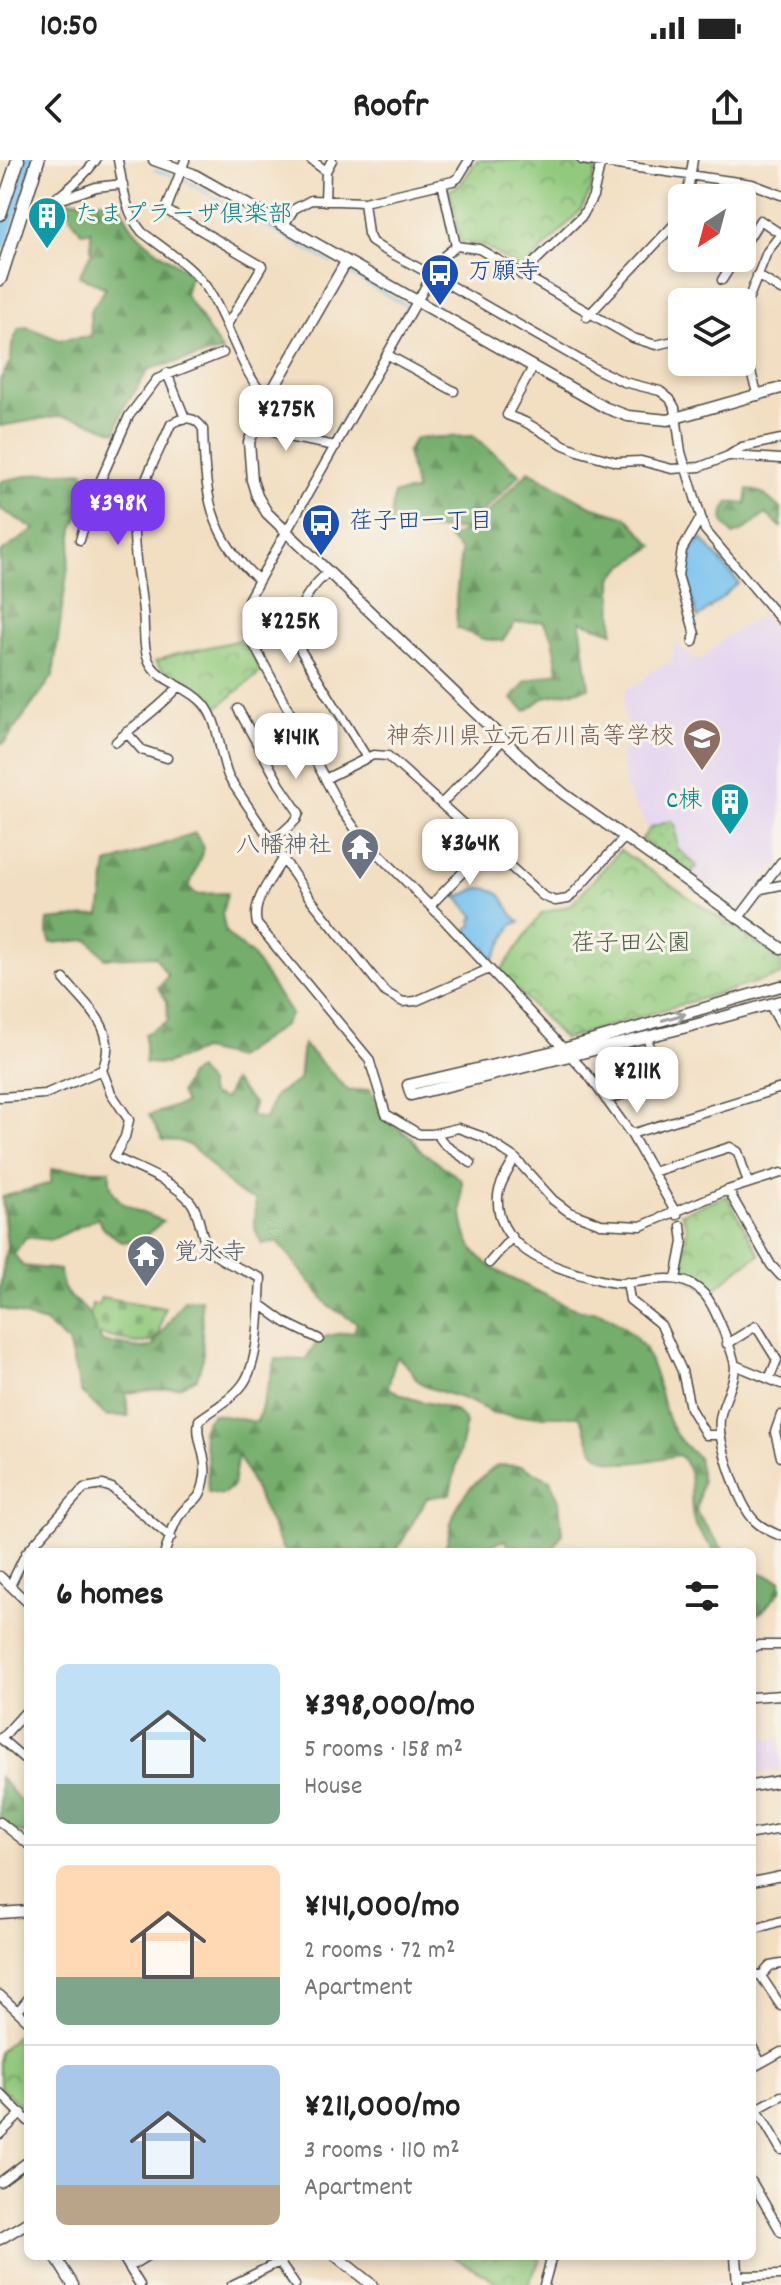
<!DOCTYPE html>
<meta charset="utf-8">
<style>
body{margin:0;font-family:Dekko,"Klee One",sans-serif;background:#f2f2f2;color:#222;height:100vh;display:flex;flex-direction:column;font-size:30px;white-space:nowrap}
*{box-sizing:border-box;margin:0}
p{font-size:26px;color:#767676}
.icon{flex:none;width:44px;height:44px;fill:none;stroke:currentColor;stroke-width:2;stroke-linecap:round;stroke-linejoin:round}
.map{position:relative;flex:1;overflow:hidden}
.details{position:absolute;left:24px;top:1388px;width:732px;height:712px;display:flex;flex-direction:column;background:#fff;border-radius:12px;box-shadow:0 4px 12px #0003}
.details>*{flex:none}
.needle{width:52px;rotate:216deg}
.controls{position:absolute;left:668px;top:24px;display:grid;gap:16px}
.controls a{display:grid;place-items:center;width:88px;height:88px;border-radius:12px;background:#fff;box-shadow:0 4px 12px #0003;font-size:40px}
.price{position:absolute;translate:-50% -68px;padding:0 18px;border-radius:16px;background:#fff;color:#222;font-size:26px;line-height:52px;filter:drop-shadow(0 2px 4px #0008)}
.price::after{content:'';position:absolute;left:50%;top:48px;width:24px;height:18px;margin-left:-12px;background:inherit;clip-path:polygon(0 0,100% 0,50% 100%)}
.price.on{background:#7c3aed;color:#fff}
ul{padding:0;list-style:none}
li{display:flex;align-items:center;gap:24px;height:200px;padding:0 32px}
li+li{border-top:2px solid #e0e0e0}
li span{display:grid;place-items:center;flex:none;width:224px;height:160px;border-radius:12px;color:#555}
li>.icon{margin-inline-start:auto}
span .icon{width:96px;height:96px;fill:#fffc;stroke-width:1}
li b{font-size:34px}
h2{display:flex;justify-content:space-between;align-items:center;height:96px;padding:0 32px;font-size:34px}
.status{display:flex;justify-content:space-between;align-items:center;height:56px;padding:0 40px;background:#fff;direction:ltr}
.status svg{height:22px;fill:currentColor}
header{display:flex;justify-content:space-between;align-items:center;height:104px;padding:0 32px;background:#fff;font-size:36px;font-weight:700}
.map>svg:first-child{display:block}
.built{fill:#e4d3f1}
.forest{fill:url(#forest-firs);stroke:#506c4c;stroke-width:2}
.cemetery{fill:url(#cemetery-stones);stroke:#5e7a54;stroke-width:2}
.park{fill:url(#park-crowns);stroke:#5e7a54;stroke-width:2}
.garden{fill:url(#garden-dots);stroke:#5e7a54;stroke-width:2}
.water{fill:#76c1ef;stroke:#50768d;stroke-width:2}
.lines{fill:none;stroke-linecap:round;stroke-linejoin:round}
.stream{stroke:#76c1ef;stroke-width:2}
.river{stroke:#76c1ef;stroke-width:14}
.minor-casing{stroke:#494642;stroke-width:11}
.tertiary-casing{stroke:#494642;stroke-width:13}
.primary-casing{stroke:#494642;stroke-width:15}
.minor{stroke:#fff;stroke-width:8}
.tertiary{stroke:#fff;stroke-width:10}
.primary{stroke:#fff;stroke-width:12}
.oneway{stroke:#a0a0a0}
.labels{text-anchor:middle;dominant-baseline:central;stroke-width:6;stroke-linejoin:round;paint-order:stroke}
.culture-label{font-size:24px;fill:#0d838f;stroke:#f7f3e8;text-anchor:start}
.transit-label{font-size:24px;fill:#164399;stroke:#f7f3e8;text-anchor:start}
.education-label{font-size:24px;fill:#785e54;stroke:#f7f3e8;text-anchor:end}
.worship-label{font-size:24px;fill:#5b616d;stroke:#f7f3e8;text-anchor:end}
.park-label{font-size:24px;fill:#4a5b44;stroke:#f7f3e8}
</style>
<div class="status"><b>10:50</b><svg viewBox="0 0 49 12"><path d="M0 12V9h3v3zM5 12V6h3v6zM10 12V3h3v9zM15 12V0h3v12zM26 1h20v11H26zM47 4h2v5h-2z"/></svg></div>
<header><svg class="icon" aria-label="back" viewBox="0 0 24 24"><path d="M15 5l-7 7 7 7"/></svg>Roofr<svg class="icon" aria-label="share" viewBox="0 0 24 24"><path d="M12 15V3M7 8l5-5 5 5M5 13v7h14v-7"/></svg></header>
<div class="map">
<svg width="781" height="2125" viewBox="0 0 781 2125">
<defs>
<pattern id="forest-firs" width="22" height="20" patternUnits="userSpaceOnUse" patternTransform="scale(2)"><rect width="22" height="20" fill="#75ae6c"/><path d="M5 1l3.5 6h-7zM16 11l3.5 6h-7z" fill="#608e59"/></pattern>
<pattern id="cemetery-stones" width="16" height="16" patternUnits="userSpaceOnUse" patternTransform="scale(2)"><rect width="16" height="16" fill="#92ca7d"/><path d="M2 7V4a2 2 0 0 1 4 0v3zM10 15v-3a2 2 0 0 1 4 0v3z" fill="#77a467"/></pattern>
<pattern id="park-crowns" width="20" height="18" patternUnits="userSpaceOnUse" patternTransform="scale(2)"><rect width="20" height="18" fill="#92ca7d"/><path d="M2 6a3 3 0 1 1 6 0M12 15a3 3 0 1 1 6 0" fill="none" stroke="#77a467"/></pattern>
<pattern id="garden-dots" width="8" height="8" patternUnits="userSpaceOnUse" patternTransform="scale(2)"><rect width="8" height="8" fill="#92ca7d"/><path d="M2 2h.1M6 6h.1" fill="none" stroke="#77a467" stroke-width="1.8" stroke-linecap="round"/></pattern>
</defs>
<rect width="100%" height="100%" fill="#f7f3e8"/>
<filter id="ink" filterUnits="userSpaceOnUse"><feTurbulence type="fractalNoise" baseFrequency=".0125" numOctaves="2"/><feDisplacementMap in="SourceGraphic" scale="16" xChannelSelector="R" yChannelSelector="G"/><feConvolveMatrix kernelMatrix="1 2 1 2 8 2 1 2 1" color-interpolation-filters="sRGB"/></filter>
<filter id="wash" filterUnits="userSpaceOnUse"><feTurbulence type="fractalNoise" baseFrequency=".006" numOctaves="4" result="noise"/><feDisplacementMap in="SourceGraphic" scale="32" xChannelSelector="R" yChannelSelector="G"/><feGaussianBlur stdDeviation="1.8" result="paint"/><feColorMatrix in="noise" values="0 0 0 0 0 0 0 0 0 0 0 0 0 0 0 0 0 1.4 0 .05"/><feComposite in="paint" operator="in"/></filter>
<g filter="url(#wash)">
<rect width="100%" height="100%" fill="#f2dec1"/>
<path class="built" d="M763 455 781 476V699L740 751 660 690 640 680 648 669 625 628 621 596 631 572 624 554 625 530 642 522 651 511 672 502 674 481 691 497 701 500 727 476Z
M779 1578 781 1611 759 1613 757 1579Z"/>
<path class="forest" d="M68 40 121 41C126 75 164 95 191 114L185 134 222 191 149 209 123 250 116 272 81 259 58 256 0 266V220L11 200 12 185 19 168 28 167 59 180 91 176 90 151 106 128 79 116 91 94V71L81 72 70 56Z
M473 276 520 314 466 369 436 370 390 365 394 334 416 331 407 292 415 278Z
M84 311 88 335 73 369 53 516 4 583 0 584V393L35 369 0 349V324L1 321 41 313Z
M529 311 591 346 627 357 654 386 624 406 612 418 613 472 580 461 589 528 545 537 526 551 512 539 526 521 558 512 553 478 543 461 515 463 502 481 483 479 457 468 456 438 461 391 448 378 474 367Z
M748 329 762 333 781 349V367L766 354 743 371 733 375 723 362 724 351 729 342 746 344Z
M195 673 204 688 189 727 196 734 227 733 222 754 225 769 231 778 252 795 291 854 283 866 236 898 202 890 166 904 145 903V874L168 861 167 841 158 827 168 816 155 796 105 798 89 780 51 783 47 772 48 760 100 755 107 704Z
M303 884 349 931 370 929 386 960 411 977 419 989 462 1020C458 1090 475 1102 535 1130 549 1136 565 1147 580 1150 586 1152 592 1150 598 1152 614 1157 631 1172 642 1185 647 1191 649 1200 652 1207 667 1246 661 1269 698 1297L702 1322 696 1352 725 1392H716C708 1383 698 1372 694 1361 687 1341 698 1311 679 1295 654 1299 611 1313 594 1290 586 1280 587 1266 579 1256H516L493 1253 467 1240 427 1227 416 1219 412 1211 398 1197 395 1200 388 1228C396 1231 404 1236 413 1239 432 1246 456 1243 466 1263L450 1334 427 1338 396 1392H284L238 1294 233 1326 222 1335 208 1332 207 1295 202 1271 206 1261 213 1254 257 1262 276 1199 306 1200C317 1175 328 1174 354 1172L357 1163 330 1147 278 1082 262 1084C252 1069 254 1057 256 1040 224 1034 212 994 182 982 177 980 169 981 163 980L149 955 185 943 180 933 189 915 198 910 208 924 210 935 224 939 233 921 254 944 251 956 265 959 275 935 299 920Z
M51 1009 110 1010C106 1045 136 1050 163 1061L141 1080 122 1082 104 1069 97 1058 51 1080 26 1077 14 1094 23 1106 60 1110C61 1141 78 1137 91 1157 96 1165 99 1174 102 1182L141 1188 152 1187 184 1140 201 1139 203 1198 197 1218 179 1227 126 1233 128 1256H106L81 1232 68 1183 45 1163 0 1148V1127L7 1086 2 1037 51 1023Z
M498 1305 522 1306 550 1320 559 1340 562 1374 552 1392H511L506 1380 468 1392H441C449 1384 448 1374 451 1363 461 1332 474 1323 498 1305Z
M752 1410 781 1420V1430L762 1452 752 1457Z
M0 1617 28 1650V1675L0 1666Z"/>
<path class="cemetery" d="M101 1137 165 1148 158 1176 153 1182 137 1183 97 1174 90 1155 92 1144 98 1145Z"/>
<path class="park" d="M477 0H569L596 9 590 32 581 50 522 111 483 85 461 82 449 31 461 24Z
M245 479 261 512 213 551C199 527 172 522 155 502L173 495Z
M620 690 781 800V815L564 879 500 812 542 753 571 745Z
M727 1036 760 1095C741 1104 728 1120 710 1132L682 1114 687 1068 681 1053Z
M25 1866 28 1869V1937L20 1945 0 1927V1892Z
M452 2096H539L540 2100 528 2125H503Z"/>
<path class="garden" d="M671 661 676 666 677 688 697 706 691 714 676 701 641 680 651 667Z"/>
<path class="water" d="M702 379 739 423 698 458 684 414H687L691 389Z
M477 728C511 727 501 749 520 762L512 765 493 800 485 791 486 787 481 791 464 772 473 764 471 761 475 757 452 732 453 730 460 737Z"/>
<g class="lines">
<path class="stream" d="M155 10 172 15
M184 20 331 103
M331 278 407 146 351 115"/>
<path class="river" d="M0 83 28 0"/>
</g>
</g>
<g filter="url(#ink)">
<g class="lines">
<defs>
<path id="minor" d="M118 0C123 26 125 52 142 72 163 88 188 104 204 124 225 150 244 222 268 238
M185 0 166 50 262 106 227 165
M311 0 326 11
M582 0 752 24 781 35
M442 23 456 86
M58 36 65 38 96 27 123 24
M687 38 693 0
M325 41 326 11 332 0
M364 42 368 74 372 82 381 88 432 115 596 209 624 222 660 231 670 239 675 248 681 292 705 370 781 460
M21 52C43 55 83 18 96 0
M284 65 294 49 311 40 364 42 453 21 458 18 469 0
M742 89 760 60 781 74
M521 115 583 55 593 36 600 5
M757 115 781 130
M722 120 736 98
M742 155 767 92 781 74
M587 157 682 56
M742 182 758 236
M388 195 454 231
M533 207 507 255 525 262 564 285 581 292 617 302 641 301 672 309 700 307 728 296 742 287 781 279
M167 213 185 258
M257 259 282 276 336 286
M730 296 781 299
M80 380 91 342 129 256 157 219 223 193
M328 412C303 435 290 456 301 491L367 598
M259 420C208 377 205 331 203 269 196 256 183 256 171 264 158 295 136 332 134 366 133 395 140 422 143 451 145 467 142 490 151 505 163 523 190 527 204 544 220 563 219 596 229 618L309 737 385 832 403 842 416 841 489 809
M693 482 695 474 678 415 682 390 700 359
M238 549 280 625 299 653 296 660 272 682
M126 572 142 590 167 598
M116 582C137 562 161 548 179 526
M325 619 373 595 388 596 543 736 555 741 568 739 625 677
M442 643 503 580
M283 699C272 718 251 741 257 764L369 899 386 954 419 974H432L458 968 483 977 515 998 553 1040 569 1052 601 1064 641 1066 728 1030 781 1013
M761 729 781 725
M430 746 488 686
M738 759 781 702
M64 819C87 847 120 869 102 910L111 933 129 960 125 977 114 997C138 1009 172 1020 190 1041 201 1054 199 1073 208 1087 218 1102 245 1110 261 1118 259 1147 260 1201 243 1224 232 1239 214 1249 199 1260 195 1280 208 1296 205 1316 201 1345 192 1338 179 1356 172 1366 169 1381 165 1392
M770 845 781 865
M0 937 45 934 102 910
M606 940 660 923 647 877
M436 973 445 985 471 1003
M631 974 781 928
M515 998C509 1010 499 1023 498 1036 495 1083 541 1103 578 1114 591 1117 606 1123 619 1123 649 1123 681 1108 705 1135 714 1145 734 1194 735 1207 735 1224 722 1242 720 1259 717 1280 739 1346 755 1361 762 1368 771 1372 781 1376
M653 1012 730 987 738 992 748 1023
M728 1030 771 1105 781 1116
M677 1055 631 974 589 916 444 760 359 674 341 649 247 472 248 440 259 420 432 115 445 95 456 86 479 89 633 178 656 185 682 179
M489 1103 512 1077
M676 1119 683 1082 681 1066
M627 1122 630 1140 661 1165 682 1211 690 1248 706 1275H719
M260 1144 286 1163 319 1179
M727 1184 756 1166 777 1200 769 1219
M735 1205 781 1224
M781 1255 775 1272 781 1297
M0 1416 28 1443
M10 1426 26 1393 84 1328 103 1325 112 1328 171 1378
M752 1488 759 1485H781
M752 1537 781 1535
M0 1578 28 1602
M1 1579 28 1549
M0 1662 28 1684
M752 1674 781 1669
M752 1722 781 1716
M752 1770 781 1761
M752 1813 761 1816 781 1846
M761 1816 770 1806 781 1804
M0 1835 28 1861
M18 1851 28 1839
M752 1886 761 1903
M752 1908 781 1892
M0 1933 28 1961
M752 1941 781 1990
M757 1949 781 1936
M0 1974 22 1953
M0 2022 28 2001
M752 2022 781 2072
M122 2096 140 2125
M279 2102 295 2125
M129 2107 147 2096
M739 2116 781 2115
M232 2125 279 2102 286 2096
M544 2125 552 2096"/>
<path id="tertiary" d="M154 0 193 14 606 248 628 256 668 260 781 228
M346 102 268 238 249 282 252 320 257 336 267 353 534 609 564 634 781 788
M781 826 563 889 408 925 411 935 687 867 781 841
M752 1626 781 1621
M0 1753 28 1751
M0 2079 28 2062
M55 2096 73 2125
M336 2096 372 2125
M736 2096 738 2125"/>
<path id="primary" d="M0 54 18 0
M0 119 38 0"/>
</defs>
<use href="#minor" class="minor-casing"/>
<use href="#tertiary" class="tertiary-casing"/>
<use href="#primary" class="primary-casing"/>
<use href="#minor" class="minor"/>
<use href="#tertiary" class="tertiary"/>
<use href="#primary" class="primary"/>
</g>
<defs><path id="oneway-shaft" d="M-6 0H5M1.5-3L5.5 0L1.5 3" fill="none" stroke-width="1.6" stroke-linecap="round" stroke-linejoin="round" transform="scale(2)"/></defs>
<use class="oneway" href="#oneway-shaft" transform="translate(674 857) rotate(-16)"/>
</g>
<defs>
<symbol id="building-pin" viewBox="-11 -11 22 30"><path d="M0 17L-7.5 6A9.5 9.5 0 1 1 7.5 6Z" fill="#0f9aa8" stroke="#f7f3e8"/><path d="M-4-6H4V6H1V3H-1V6H-4ZM-2.5-4.3h1.7v1.8h-1.7ZM.8-4.3h1.7v1.8H.8ZM-2.5-1h1.7V.8h-1.7ZM.8-1h1.7V.8H.8Z" fill="#fff"/></symbol>
<symbol id="bus-pin" viewBox="-11 -11 22 30"><path d="M0 17L-7.5 6A9.5 9.5 0 1 1 7.5 6Z" fill="#1a4fb4" stroke="#f7f3e8"/><path d="M-5-6H5V4H4V6H2V4H-2V6H-4V4H-5ZM-3.5-4V0h7V-4ZM-3.5 1.2v1.5H-2V1.2ZM2 1.2v1.5H3.5V1.2Z" fill="#fff"/></symbol>
<symbol id="school-pin" viewBox="-11 -11 22 30"><path d="M0 17L-7.5 6A9.5 9.5 0 1 1 7.5 6Z" fill="#8d6e63" stroke="#f7f3e8"/><path d="M0-5L7-2L0 1L-7-2ZM-4 1L0 2.5L4 1V4Q0 6-4 4Z" fill="#fff"/></symbol>
<symbol id="temple-pin" viewBox="-11 -11 22 30"><path d="M0 17L-7.5 6A9.5 9.5 0 1 1 7.5 6Z" fill="#6b7280" stroke="#f7f3e8"/><path d="M0-6L5-2H3V0L6.5 2.5H4V6H1.5V3h-3V6H-4V2.5H-6.5L-3 0V-2H-5Z" fill="#fff"/></symbol>
</defs>
<g fill-rule="evenodd">
<use href="#building-pin" x="25" y="34" width="44" height="60"/>
<use href="#bus-pin" x="418" y="91" width="44" height="60"/>
<use href="#bus-pin" x="299" y="341" width="44" height="60"/>
<use href="#school-pin" x="680" y="556" width="44" height="60"/>
<use href="#building-pin" x="708" y="620" width="44" height="60"/>
<use href="#temple-pin" x="338" y="665" width="44" height="60"/>
<use href="#temple-pin" x="124" y="1072" width="44" height="60"/>
</g>
<g class="labels">
<g class="culture-label">
<text x="75" y="56">たまプラーザ倶楽部</text>
<text x="702" y="642" text-anchor="end">C棟</text>
</g>
<g class="transit-label">
<text x="468" y="113">万願寺</text>
<text x="349" y="363">荏子田一丁目</text>
</g>
<g class="education-label">
<text x="674" y="578">神奈川県立元石川高等学校</text>
</g>
<g class="worship-label">
<text x="332" y="687">八幡神社</text>
<text x="174" y="1094" text-anchor="start">覚永寺</text>
</g>
<g class="park-label">
<text x="631" y="785">荏子田公園</text>
</g>
</g>
</svg>
<div class="controls">
<a><svg class="needle" viewBox="-14 -14 28 28"><path d="M0-13l5 13h-10z" fill="#e53935"/><path d="M0 13l5-13h-10z" fill="#767676"/></svg></a>
<a><svg class="icon" aria-label="layers" viewBox="0 0 24 24"><path d="M12 4l9 5-9 5-9-5zM3 14l9 5 9-5"/></svg></a>
</div>
<b class="price" style="left:286px;top:293px">¥275K</b>
<b class="price on" style="left:118px;top:387px">¥398K</b>
<b class="price" style="left:290px;top:505px">¥225K</b>
<b class="price" style="left:296px;top:621px">¥141K</b>
<b class="price" style="left:470px;top:727px">¥364K</b>
<b class="price" style="left:637px;top:955px">¥211K</b>
<section class="details">
<h2>6 homes<svg class="icon" aria-label="filters" viewBox="0 0 24 24"><path d="M4 7h16M4 17h16"/><circle cx="9" cy="7" r="2"/><circle cx="15" cy="17" r="2"/></svg></h2>
<ul>
<li><span style="background:linear-gradient(#bfe0f5 75%,#7fa58c 0)"><svg class="icon" aria-label="home" viewBox="0 0 24 24"><path d="M3 11l9-7 9 7M6 9v11h12V9"/></svg></span><div><b>¥398,000/mo</b><p>5 rooms · 158 m²</p><p>House</p></div></li>
<li><span style="background:linear-gradient(#ffd9b3 70%,#7fa58c 0)"><svg class="icon" aria-label="home" viewBox="0 0 24 24"><path d="M3 11l9-7 9 7M6 9v11h12V9"/></svg></span><div><b>¥141,000/mo</b><p>2 rooms · 72 m²</p><p>Apartment</p></div></li>
<li><span style="background:linear-gradient(#a9c7e8 75%,#b9a48a 0)"><svg class="icon" aria-label="home" viewBox="0 0 24 24"><path d="M3 11l9-7 9 7M6 9v11h12V9"/></svg></span><div><b>¥211,000/mo</b><p>3 rooms · 110 m²</p><p>Apartment</p></div></li>
</ul>
</section>
</div>
